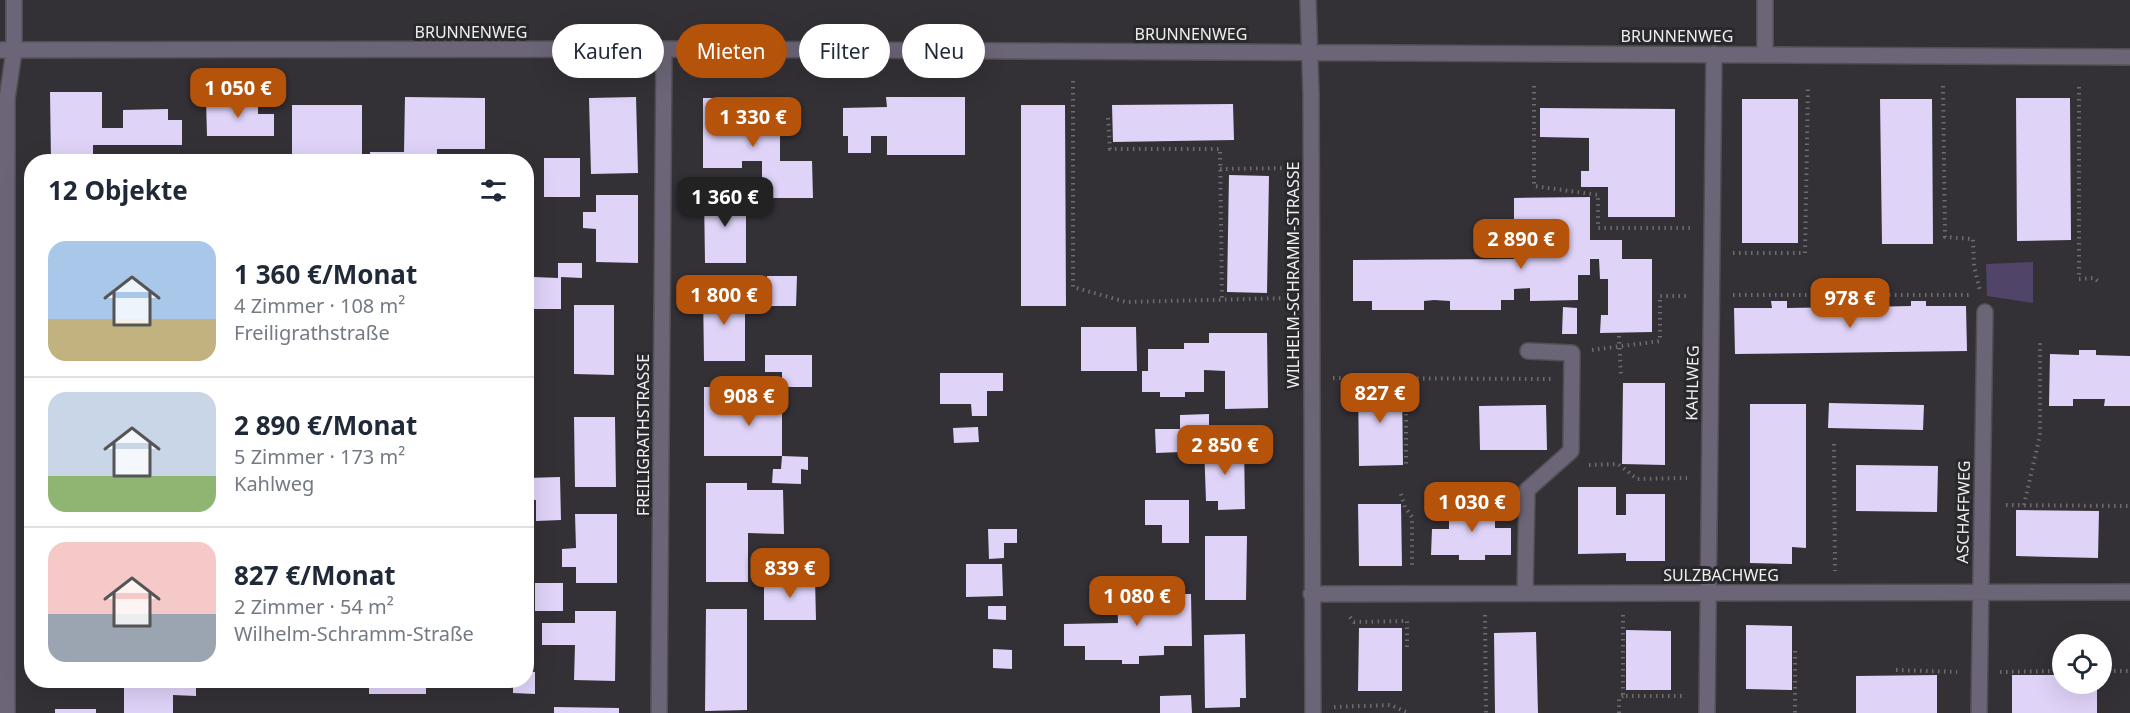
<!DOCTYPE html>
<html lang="de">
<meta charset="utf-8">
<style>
body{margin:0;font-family:"Noto Sans",sans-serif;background:#f6f6f7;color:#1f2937;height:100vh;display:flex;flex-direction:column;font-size:22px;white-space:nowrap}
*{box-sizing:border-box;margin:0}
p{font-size:20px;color:#747a83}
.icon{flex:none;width:33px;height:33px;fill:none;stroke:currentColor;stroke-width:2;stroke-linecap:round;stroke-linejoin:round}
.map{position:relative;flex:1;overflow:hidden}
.drawer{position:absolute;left:24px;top:154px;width:510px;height:534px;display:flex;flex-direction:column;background:#fff;border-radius:24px;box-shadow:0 6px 24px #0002}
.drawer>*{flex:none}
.top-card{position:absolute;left:552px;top:24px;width:570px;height:54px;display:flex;gap:12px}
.buttons{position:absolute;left:2052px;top:634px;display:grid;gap:12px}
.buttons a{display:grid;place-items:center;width:60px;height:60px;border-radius:50%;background:#fff;box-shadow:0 6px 24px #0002;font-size:30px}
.price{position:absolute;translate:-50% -51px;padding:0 14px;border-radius:12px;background:#b45309;color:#fff;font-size:20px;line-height:39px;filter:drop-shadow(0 2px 3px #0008)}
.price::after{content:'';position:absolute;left:50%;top:36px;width:18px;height:14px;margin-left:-9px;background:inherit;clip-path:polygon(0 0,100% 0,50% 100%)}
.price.active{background:#222;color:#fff}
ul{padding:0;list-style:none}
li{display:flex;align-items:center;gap:18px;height:150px;padding:0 24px}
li+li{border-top:2px solid #e0e1e3}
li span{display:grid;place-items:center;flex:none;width:168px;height:120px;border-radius:18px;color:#555}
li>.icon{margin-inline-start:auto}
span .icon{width:72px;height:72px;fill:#fffc;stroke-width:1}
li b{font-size:26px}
h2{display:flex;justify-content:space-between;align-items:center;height:72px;padding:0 24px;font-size:26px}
.tag{padding:0 21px;border-radius:27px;background:#fff;box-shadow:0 6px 24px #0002;font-size:21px;line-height:54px}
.tag.active{background:#b45309;color:#fff}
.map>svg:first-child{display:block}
.green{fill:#504468}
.building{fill:#dfd3f8}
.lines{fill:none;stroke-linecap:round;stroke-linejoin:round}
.minor-casing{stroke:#514f54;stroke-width:18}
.path{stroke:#6e6c70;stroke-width:4;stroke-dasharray:1.5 4.5;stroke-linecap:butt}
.minor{stroke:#6b6577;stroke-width:15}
.labels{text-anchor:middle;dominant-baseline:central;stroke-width:6;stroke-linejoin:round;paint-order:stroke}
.street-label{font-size:16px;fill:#efeef1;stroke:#29282b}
</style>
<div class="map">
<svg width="2130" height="713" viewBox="0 0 2130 713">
<rect width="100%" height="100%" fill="#333136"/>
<path class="green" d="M2033 262V303L1987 296 1986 264Z"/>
<path class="building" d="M50 92H102V128H123V110L168 109V120H182V145H93V162H51Z
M405 97 485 98V149H437V162H370V152H404Z
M636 97 638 173 591 174 589 98Z
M886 97H965V155H887V136H871V153H848V136H843V108L887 107Z
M703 98H742V131L765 132V105L783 106V131L780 132V161H812L813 198H762V161H742V168H703Z
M2016 98H2070L2071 240 2017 241Z
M206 99H258V114H274V136H207Z
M1742 99H1798V243H1742Z
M1880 99H1932L1933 244H1882Z
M1233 104 1234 140 1113 142 1112 105Z
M292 105H362V162H292Z
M1021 105H1065L1066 306H1021Z
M1540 108 1675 109V217H1608V187H1581V171H1589V138L1540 137Z
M544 158H580V197H544Z
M1229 175 1269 176 1267 293 1227 292Z
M704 194H746V263H705Z
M596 195H638V263L596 262V229L583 228V212H596Z
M1590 197V240H1622V259H1652V332L1600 333 1601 315H1608V279H1600L1599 259H1590V275H1578V300L1530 301V288L1514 289V300H1501V310H1450V301L1434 300 1424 301V310H1372V301H1353V260L1514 259V198Z
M558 263H582V278L561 277V309H534V277L558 278Z
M767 276H797L796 306H767Z
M703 291H745V361H704Z
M1864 298V307L1911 306V301H1926V306H1966L1967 351 1735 354 1734 308H1772L1771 301H1787V308L1848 307V299Z
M574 305H614V375L574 374Z
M1563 307 1577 308V334H1562Z
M1081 327H1136L1137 371H1081Z
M1209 333H1267L1268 408 1225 409V371L1204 370V392H1185V397H1160V392H1142V371H1148V349H1184V343H1209Z
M2079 350H2096V355L2130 356V406H2104L2105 399H2073V406H2049L2050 354 2079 355Z
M765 355H812V387H782V372H765Z
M940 373H1003V391H987V416H972L971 404H940Z
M1358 383H1402L1403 465 1359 466Z
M1623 383H1665V465L1622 464Z
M704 387H782V456L808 457V470L801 469V484L772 483 773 469H781L782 456H704Z
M1829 403 1924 405 1923 430 1828 428Z
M1750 404H1806V548L1792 547V564L1750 563Z
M1546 405 1547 450H1480L1479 406Z
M1209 414V428L1180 429V415Z
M574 417H615L616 487H575Z
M978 427 979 442 954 443 953 428Z
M1155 429H1180L1181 452 1156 453Z
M1204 445H1244L1245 509 1218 510V501H1206Z
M1856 465 1938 466 1937 512 1856 511Z
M560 477 561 520 536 521V500H526V478Z
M706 483H747V490H783L784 534 748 533V582H706Z
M1578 487H1616V515H1626V494H1665V561H1626V553L1578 554Z
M1145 500H1189V543H1162V525H1145Z
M1449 503H1495V528H1511V555H1485V560H1459V555H1431L1432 529H1449Z
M1358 504H1401L1402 566H1359Z
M2016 510 2099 511 2098 558 2016 556Z
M575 514H617V583H576V567H562V549L576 548Z
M988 529H1017V543H1004V558L989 559Z
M1205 536H1247L1246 600H1205Z
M966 564H1002L1003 596 966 597Z
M764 578H815L816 620H764Z
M535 583H563V611H535Z
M1167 589 1166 594H1191L1192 646H1164V655L1139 656V664H1122V660H1085V646H1064V624L1118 623 1117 590Z
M988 606H1006V620L988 619Z
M706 609H747V710L705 711Z
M575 611H616L615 681 574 680 575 645H542V623H575Z
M1746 625 1792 626V690L1746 689Z
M1359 628H1402V691H1358Z
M1626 630 1671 631V690H1626Z
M1536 632 1538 713H1495L1494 633Z
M1245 634 1246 698H1240V707L1205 708 1204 635Z
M993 649 1012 650V669L993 668Z
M526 671 535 672V694L513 693V681H526Z
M1937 675V713H1856V676Z
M2012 675H2062V684H2097V713H2012Z
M124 681H196V696L173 695V713H124Z
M369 681H426V694H369Z
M1191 695 1192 713H1160V696Z
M554 707 619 708V713H554Z
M55 709H96V713H55Z"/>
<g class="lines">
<defs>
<path id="minor" d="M1308 0 1311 94 1313 713
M1765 0V55
M0 50 664 49 2130 57
M1525 593 1527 490 1571 451 1572 353 1528 351
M1311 594 2130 592
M7 713V99L14 51V0
M659 713 664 49
M1707 713 1714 54
M1979 713 1985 312"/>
</defs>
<use href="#minor" class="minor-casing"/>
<path class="path" d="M1073 81V287L1126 302 1290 298
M1534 86V186L1598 195V228H1690
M1943 86 1945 237 1973 239 1974 266 1980 291
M2079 87V279L2094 278 2100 283
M1108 118 1110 149H1220L1222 300
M1220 169 1289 168
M1733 253H1805L1808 86
M1733 295H1971
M1619 336 1621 377
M1592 350 1660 341V296H1689
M1333 378 1551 379
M1406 378V466
M1834 444 1835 571
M1589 465 1618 464 1637 479 1687 478
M1401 494 1405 507 1412 517V568
M2006 505 2130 506
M2024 505 2040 435V341
M1485 615 1486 713
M1623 615V696H1686
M1350 617 1354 622 1407 621V648
M1795 651V713
M1896 670 1957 672
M2102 671H2130
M2000 672 2062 671
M1334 707 1391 705 1408 713
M1619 713V698L1623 696"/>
<use href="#minor" class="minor"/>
</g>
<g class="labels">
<g class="street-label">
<text x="471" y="32">BRUNNENWEG</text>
<text x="1191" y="34">BRUNNENWEG</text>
<text x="1677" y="36">BRUNNENWEG</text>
<text transform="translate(1293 275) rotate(-90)">WILHELM-SCHRAMM-STRASSE</text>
<text transform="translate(1692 383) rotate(-89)">KAHLWEG</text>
<text transform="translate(643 435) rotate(-90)">FREILIGRATHSTRASSE</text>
<text transform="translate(1963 512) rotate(-89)">ASCHAFFWEG</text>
<text x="1721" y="575">SULZBACHWEG</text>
</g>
</g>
</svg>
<div class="buttons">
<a><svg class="icon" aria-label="locate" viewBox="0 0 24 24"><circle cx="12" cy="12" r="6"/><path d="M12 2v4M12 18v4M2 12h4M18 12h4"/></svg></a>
</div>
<b class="price" style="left:238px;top:119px">1 050 €</b>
<b class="price" style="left:753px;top:148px">1 330 €</b>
<b class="price active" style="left:725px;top:228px">1 360 €</b>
<b class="price" style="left:1521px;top:270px">2 890 €</b>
<b class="price" style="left:724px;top:326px">1 800 €</b>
<b class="price" style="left:1850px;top:329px">978 €</b>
<b class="price" style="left:1380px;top:424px">827 €</b>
<b class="price" style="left:749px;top:427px">908 €</b>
<b class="price" style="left:1225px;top:476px">2 850 €</b>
<b class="price" style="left:1472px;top:533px">1 030 €</b>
<b class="price" style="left:790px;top:599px">839 €</b>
<b class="price" style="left:1137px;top:627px">1 080 €</b>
<div class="top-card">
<a class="tag">Kaufen</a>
<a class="tag active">Mieten</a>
<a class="tag">Filter</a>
<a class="tag">Neu</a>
</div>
<section class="drawer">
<h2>12 Objekte<svg class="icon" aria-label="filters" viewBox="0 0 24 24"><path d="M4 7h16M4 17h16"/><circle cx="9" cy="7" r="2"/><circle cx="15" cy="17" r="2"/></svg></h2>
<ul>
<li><span style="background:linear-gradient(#a9c7e8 65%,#c2b280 0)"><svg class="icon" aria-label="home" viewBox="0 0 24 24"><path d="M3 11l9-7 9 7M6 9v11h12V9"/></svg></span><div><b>1 360 €/Monat</b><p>4 Zimmer · 108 m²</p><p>Freiligrathstraße</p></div></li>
<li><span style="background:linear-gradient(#c9d6e8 70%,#8fb573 0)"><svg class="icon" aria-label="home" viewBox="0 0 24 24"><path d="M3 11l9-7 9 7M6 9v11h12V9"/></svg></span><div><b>2 890 €/Monat</b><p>5 Zimmer · 173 m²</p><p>Kahlweg</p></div></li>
<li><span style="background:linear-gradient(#f6c9c9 60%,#9aa5b1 0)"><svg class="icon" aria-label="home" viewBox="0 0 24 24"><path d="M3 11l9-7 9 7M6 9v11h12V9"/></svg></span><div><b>827 €/Monat</b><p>2 Zimmer · 54 m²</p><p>Wilhelm-Schramm-Straße</p></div></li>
</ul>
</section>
</div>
